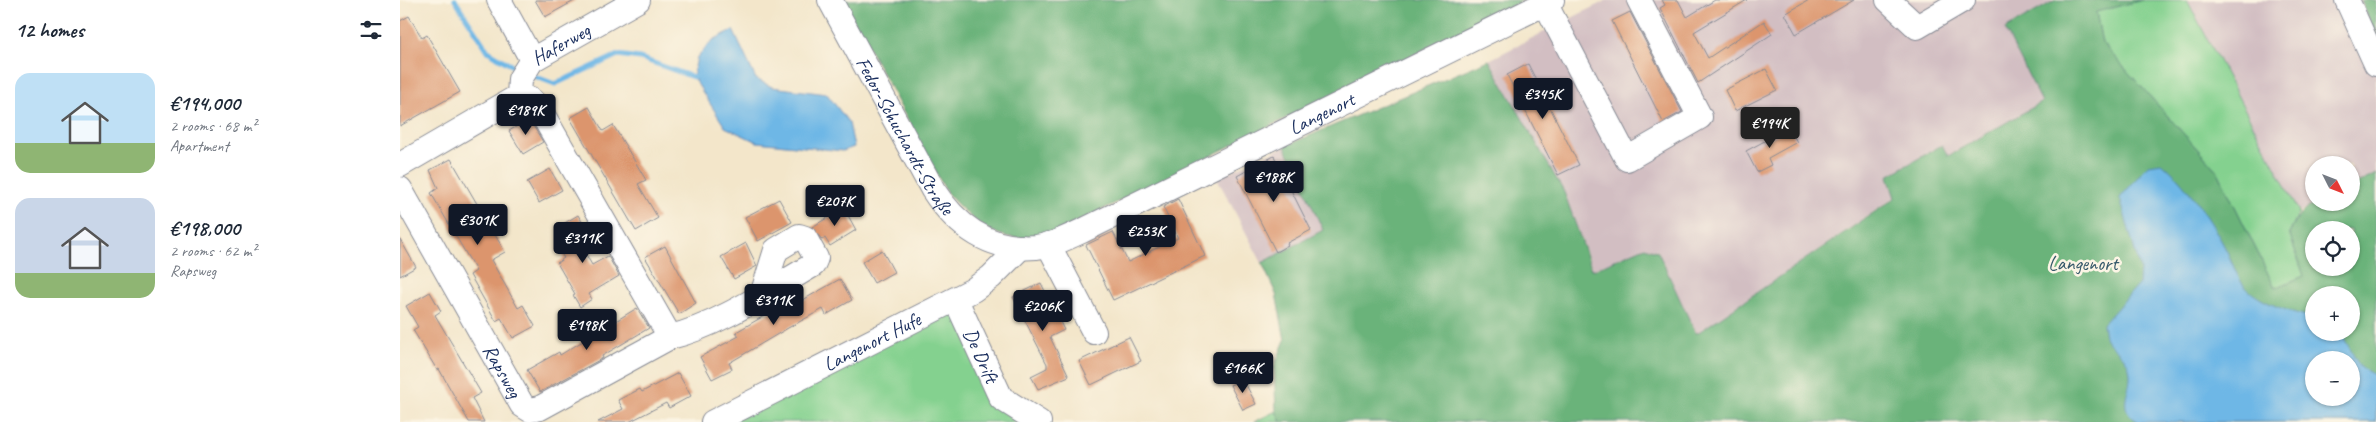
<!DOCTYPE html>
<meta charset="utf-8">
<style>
body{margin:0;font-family:Caveat,sans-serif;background:#f2f2f3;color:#1f2937;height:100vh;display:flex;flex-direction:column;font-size:19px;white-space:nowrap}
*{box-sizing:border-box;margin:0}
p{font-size:16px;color:#747a83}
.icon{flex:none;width:28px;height:28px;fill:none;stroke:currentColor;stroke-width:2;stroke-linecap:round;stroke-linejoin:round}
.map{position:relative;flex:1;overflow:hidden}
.side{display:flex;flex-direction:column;background:#fff;width:400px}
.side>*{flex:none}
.needle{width:32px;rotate:132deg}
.controls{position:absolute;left:1905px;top:156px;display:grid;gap:10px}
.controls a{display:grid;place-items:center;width:55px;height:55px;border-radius:50%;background:#fff;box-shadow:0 1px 4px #0004;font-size:25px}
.price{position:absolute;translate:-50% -42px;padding:0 11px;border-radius:5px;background:#111827;color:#fff;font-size:16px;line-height:32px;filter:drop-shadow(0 1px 2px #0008)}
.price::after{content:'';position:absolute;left:50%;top:30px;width:15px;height:11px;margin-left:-8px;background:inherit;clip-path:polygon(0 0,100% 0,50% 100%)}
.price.active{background:#222;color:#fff}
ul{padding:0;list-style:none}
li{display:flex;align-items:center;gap:15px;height:125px;padding:0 15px}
li span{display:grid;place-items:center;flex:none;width:140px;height:100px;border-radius:15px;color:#555}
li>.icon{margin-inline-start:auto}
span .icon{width:60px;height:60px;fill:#fffc;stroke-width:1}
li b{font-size:21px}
h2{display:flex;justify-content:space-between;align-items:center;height:60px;padding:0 15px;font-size:21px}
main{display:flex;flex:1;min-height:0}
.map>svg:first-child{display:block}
.industrial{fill:#d2bec2}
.green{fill:#84d18f;stroke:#508076}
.forest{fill:#6bb37a;stroke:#43716c;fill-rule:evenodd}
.water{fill:#6eb7e6;stroke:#4473a2;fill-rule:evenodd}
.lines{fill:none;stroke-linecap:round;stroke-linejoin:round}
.stream{stroke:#6eb7e6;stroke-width:5}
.building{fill:#dc956d}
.minor-casing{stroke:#878a94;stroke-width:26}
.minor{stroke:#fff;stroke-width:24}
.labels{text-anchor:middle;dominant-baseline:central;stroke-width:5;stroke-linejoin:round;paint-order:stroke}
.street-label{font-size:20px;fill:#1b2f5e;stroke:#fcf5e5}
.park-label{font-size:20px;fill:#35586a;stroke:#fcf5e5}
</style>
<main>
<section class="side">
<h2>12 homes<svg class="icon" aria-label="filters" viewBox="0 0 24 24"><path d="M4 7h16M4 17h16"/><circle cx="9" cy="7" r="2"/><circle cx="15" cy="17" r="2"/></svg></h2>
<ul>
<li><span style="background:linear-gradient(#bfe0f5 70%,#8fb573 0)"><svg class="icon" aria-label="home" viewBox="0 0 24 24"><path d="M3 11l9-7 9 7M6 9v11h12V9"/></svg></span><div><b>€194,000</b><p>2 rooms · 68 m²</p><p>Apartment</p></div></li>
<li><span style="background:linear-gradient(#c9d6e8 75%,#8fb573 0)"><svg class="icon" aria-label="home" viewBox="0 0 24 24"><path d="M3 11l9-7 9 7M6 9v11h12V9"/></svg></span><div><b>€198,000</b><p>2 rooms · 62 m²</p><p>Rapsweg</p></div></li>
</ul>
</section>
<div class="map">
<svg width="1976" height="422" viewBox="0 0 1976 422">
<rect width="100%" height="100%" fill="#fcf5e5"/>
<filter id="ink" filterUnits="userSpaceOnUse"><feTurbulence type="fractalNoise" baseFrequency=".02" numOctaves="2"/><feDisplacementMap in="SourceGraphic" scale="10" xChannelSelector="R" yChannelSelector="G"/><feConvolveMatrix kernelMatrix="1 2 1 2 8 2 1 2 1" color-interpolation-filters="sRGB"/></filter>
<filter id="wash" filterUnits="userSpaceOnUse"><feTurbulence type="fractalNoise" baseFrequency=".0096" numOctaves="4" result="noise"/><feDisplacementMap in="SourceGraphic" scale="20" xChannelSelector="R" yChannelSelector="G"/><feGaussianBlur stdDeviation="1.12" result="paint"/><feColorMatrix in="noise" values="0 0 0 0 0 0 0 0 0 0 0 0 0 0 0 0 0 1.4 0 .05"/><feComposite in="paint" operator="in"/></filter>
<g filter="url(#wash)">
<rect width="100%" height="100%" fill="#f3e6ca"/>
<path class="industrial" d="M1207 0H1656L1605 29 1642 102 1548 156 1542 145 1488 177 1495 197 1296 334 1258 251 1245 247 1193 270 1164 192 1089 60Z
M1787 0H1976V174L1951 187V165H1914V202L1919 203 1899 212Z
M885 146 924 230 862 263 817 178Z"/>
<path class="green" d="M1742 0H1787L1899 212 1889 233 1904 276 1875 288 1818 172 1702 43 1696 12Z
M557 293 619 416 614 422H303Z
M876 411 881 422H854Z"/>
<path class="forest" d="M443 0H1124L653 234C642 235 629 239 618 238 587 236 567 215 547 193Z
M1656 0H1742L1696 12 1702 43 1818 172 1875 288 1904 276 1889 233C1906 199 1916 203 1951 202V187L1976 174V422H881L876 411 874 367 885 340 876 294 862 263 923 230 885 146 1089 60 1164 192 1192 270 1245 247 1258 252 1296 334 1495 198 1488 176 1542 145 1548 156 1642 102 1605 29ZM1914 230H1951V268H1914ZM1914 295H1951V332H1914ZM1914 360H1951V398H1914Z
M1961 0H1976V36Z"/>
<path class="water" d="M333 30 356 79 372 87 427 94 449 123 454 147 443 151 357 142 325 127 293 77 297 57 313 40Z
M1762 163C1783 180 1809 217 1822 242 1830 255 1834 271 1842 283 1857 303 1891 312 1914 318V332L1941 333 1960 367 1976 376V422H1739C1715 408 1731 393 1730 374 1729 355 1715 352 1706 339 1704 336 1704 329 1703 324L1739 284 1740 269 1720 198 1748 165ZM1914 360H1951V398H1914Z"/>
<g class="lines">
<path class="stream" d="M55 0 88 51 119 70
M131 75 155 84 218 55 240 58 293 77"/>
</g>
<g id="blocks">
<path class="building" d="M135 0H176L145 17Z
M1262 0H1278L1287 17 1315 0H1347L1294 32 1308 58 1364 21 1372 34 1298 83 1260 8 1265 5Z
M1409 0H1454L1396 34 1385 14Z
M1230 12 1282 112 1263 122 1212 21Z
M9 16 22 38 27 35 60 92 0 126V21Z
M1128 64 1179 165 1158 175 1107 75Z
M1366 69 1377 90 1335 111 1325 90Z
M189 107 203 131 213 125 246 180 238 184 258 218 236 231 170 118Z
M129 119 143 142 123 154 109 131Z
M1389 128 1397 142 1368 158 1371 165 1357 172 1346 151Z
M874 156 911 230 887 243 888 245 876 252 837 176Z
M51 159 105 252 91 260 118 308 123 305 135 326 113 338 101 318 96 321 70 275 76 271 31 193 38 188 30 170Z
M150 169 162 190 139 203 127 182Z
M379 199 392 222 358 241 345 217Z
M778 199 805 256 713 300 686 245 713 232 728 262 778 238 763 207Z
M444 208 456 230 430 246 425 238 422 240 412 227Z
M178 215 190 235 178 241 192 265 208 256 219 276 189 294 192 299 180 307 173 295 175 294 157 263 164 258 160 252 172 245 169 246 158 227Z
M0 239 16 267 0 276Z
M346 243 357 266 334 279 321 257Z
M265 246 296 303 279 314 245 257Z
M482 250 494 272 474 283 462 262Z
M440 279 452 300 426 315 423 309 388 328 329 363 332 369 312 379 300 357 339 336 336 332 378 308 399 297 401 301Z
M641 283 664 330 650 337 669 376 638 389 631 376 647 368V364L613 297Z
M30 292 41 311 35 315 81 393 72 398 84 422H69L39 369 37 370 13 330 18 327 6 306Z
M237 308 249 328 202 356 203 358 140 392 127 370 159 352 160 355Z
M729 337 741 361 691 385 679 361Z
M278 373 291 396 269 408 266 403 229 422H198L223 409 218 400 240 389 242 392Z
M843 379 856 404 843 410 830 385Z"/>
</g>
</g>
<g filter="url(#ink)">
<use href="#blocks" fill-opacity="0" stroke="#878a94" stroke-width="1"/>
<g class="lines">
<defs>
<g id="minor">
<path d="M99 0 132 60"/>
<path id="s1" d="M430 0 533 190C557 227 591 251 636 247 653 245 669 237 684 230L1152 0"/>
<path d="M1488 0 1517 27 1563 0"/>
<path d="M1947 0 1976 64"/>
<path d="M1145 3 1227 159 1300 117 1239 0"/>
<path d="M119 96 131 100 140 110 270 337C318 326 370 290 413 265L416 258 405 238 399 236 376 250 362 295"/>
<path id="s2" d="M0 165 119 96 120 79 132 60 238 0"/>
<path id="s3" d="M0 189 122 405 130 410 140 408 270 337"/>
<path d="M648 244 694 332"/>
<path id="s4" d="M556 300 601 398 639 422"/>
<path id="s5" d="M313 422 573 290 591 277 621 247"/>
</g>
</defs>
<use href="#minor" class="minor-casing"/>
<use href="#minor" class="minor"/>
</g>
</g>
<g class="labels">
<g class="street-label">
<text stroke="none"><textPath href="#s2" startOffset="210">Haferweg</textPath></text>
<text stroke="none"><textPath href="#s1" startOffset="656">Langenort</textPath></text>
<text stroke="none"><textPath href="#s1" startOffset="155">Fedor-Schuchardt-Straße</textPath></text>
<text stroke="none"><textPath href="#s5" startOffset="178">Langenort Hufe</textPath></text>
<text stroke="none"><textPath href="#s4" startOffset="61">De Drift</textPath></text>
<text stroke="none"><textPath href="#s3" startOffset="209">Rapsweg</textPath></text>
</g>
<g class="park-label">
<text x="1683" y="263">Langenort</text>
</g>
</g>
</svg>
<div class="controls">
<a><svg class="needle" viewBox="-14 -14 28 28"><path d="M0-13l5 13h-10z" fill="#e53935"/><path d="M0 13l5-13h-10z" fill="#747a83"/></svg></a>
<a><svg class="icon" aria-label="locate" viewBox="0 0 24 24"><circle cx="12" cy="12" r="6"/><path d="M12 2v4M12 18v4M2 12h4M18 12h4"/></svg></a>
<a>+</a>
<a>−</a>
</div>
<b class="price" style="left:1143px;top:120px">€345K</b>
<b class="price" style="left:126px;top:136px">€189K</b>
<b class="price active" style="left:1370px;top:149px">€194K</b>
<b class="price" style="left:874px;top:203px">€188K</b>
<b class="price" style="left:435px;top:227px">€207K</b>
<b class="price" style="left:78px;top:246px">€301K</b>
<b class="price" style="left:746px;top:257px">€253K</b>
<b class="price" style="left:183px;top:264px">€311K</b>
<b class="price" style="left:374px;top:326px">€311K</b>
<b class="price" style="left:643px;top:332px">€206K</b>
<b class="price" style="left:187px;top:351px">€198K</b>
<b class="price" style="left:843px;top:394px">€166K</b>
</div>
</main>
